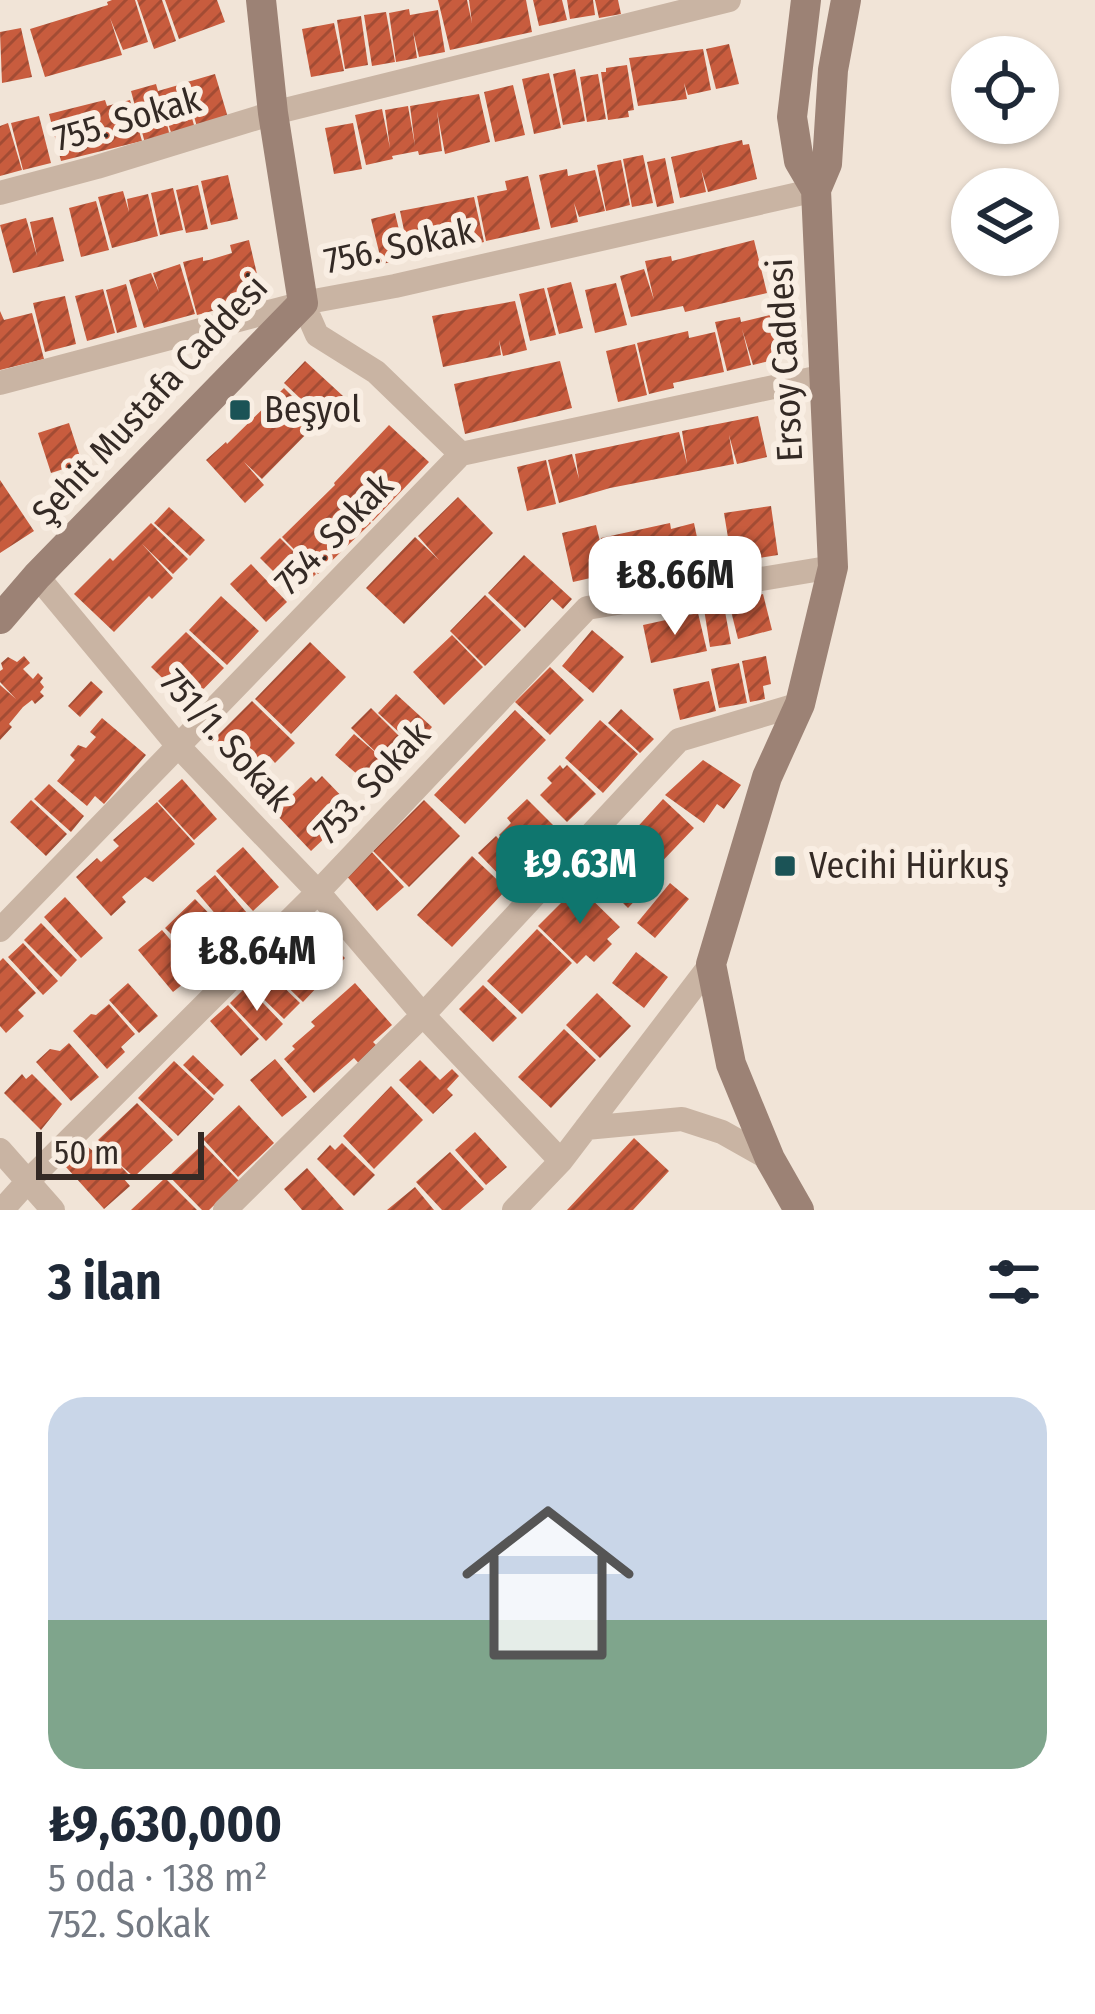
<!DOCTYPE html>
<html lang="tr">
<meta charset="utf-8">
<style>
body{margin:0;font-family:"Fira Sans Condensed",sans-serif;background:#f2f2f3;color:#1f2937;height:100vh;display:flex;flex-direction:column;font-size:45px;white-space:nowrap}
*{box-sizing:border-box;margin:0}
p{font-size:39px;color:#747a83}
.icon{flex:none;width:66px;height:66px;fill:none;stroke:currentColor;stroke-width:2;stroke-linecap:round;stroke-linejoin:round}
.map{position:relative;height:1210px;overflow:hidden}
.drawer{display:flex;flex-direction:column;background:#fff;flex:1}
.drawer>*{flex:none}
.buttons{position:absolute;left:951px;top:36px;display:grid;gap:24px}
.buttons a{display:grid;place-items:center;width:108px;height:108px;border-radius:50%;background:#fff;box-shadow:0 3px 9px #0004;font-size:60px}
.scale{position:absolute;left:36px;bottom:30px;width:168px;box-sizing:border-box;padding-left:12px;border:6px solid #342a25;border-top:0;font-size:33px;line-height:42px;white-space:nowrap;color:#342a25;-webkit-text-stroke:9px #f9eee3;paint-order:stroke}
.price{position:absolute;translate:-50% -102px;padding:0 27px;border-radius:24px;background:#fff;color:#222;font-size:39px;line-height:78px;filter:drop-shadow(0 3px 6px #0008)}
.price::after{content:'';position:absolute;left:50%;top:72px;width:36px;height:27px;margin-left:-18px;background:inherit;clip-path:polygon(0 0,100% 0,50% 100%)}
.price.on{background:#0f766e;color:#fff}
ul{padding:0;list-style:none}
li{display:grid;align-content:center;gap:24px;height:636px;padding:0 48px}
li span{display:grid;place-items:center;height:372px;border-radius:36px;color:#555}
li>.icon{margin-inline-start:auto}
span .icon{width:216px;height:216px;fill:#fffc;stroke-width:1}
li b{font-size:51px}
h2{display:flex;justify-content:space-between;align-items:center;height:144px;padding:0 48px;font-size:51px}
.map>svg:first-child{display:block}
.building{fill:url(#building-hatch)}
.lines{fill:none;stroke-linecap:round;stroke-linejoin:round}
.street{stroke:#c9b4a3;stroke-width:24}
.secondary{stroke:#9c8275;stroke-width:30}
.poi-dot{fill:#1b5356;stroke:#f9eee3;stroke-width:4.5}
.labels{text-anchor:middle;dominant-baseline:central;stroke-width:12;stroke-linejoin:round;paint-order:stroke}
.street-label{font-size:36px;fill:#342a25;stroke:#f9eee3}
.poi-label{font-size:36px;fill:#342a25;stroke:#f9eee3;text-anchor:start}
</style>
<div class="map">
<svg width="1095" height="1210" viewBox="0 0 1095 1210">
<defs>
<pattern id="building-hatch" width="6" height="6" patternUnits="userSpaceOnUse" patternTransform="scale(3)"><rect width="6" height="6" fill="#c85c3e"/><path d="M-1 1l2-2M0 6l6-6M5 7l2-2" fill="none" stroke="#a34c34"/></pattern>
</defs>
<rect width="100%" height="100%" fill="#f1e4d7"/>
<path class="building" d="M112 0H135L148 42 123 50 110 18 122 55 45 77 30 29 108 5 107 2Z
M137 0H162L176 41 154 49Z
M165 0H217L225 22 179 39Z
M438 0H467L472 23 469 0H526L532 32 450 50Z
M533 0H562L567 20 539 26Z
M567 0H593L595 15 570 19Z
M595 0H618L621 14 599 18Z
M409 9 410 15 438 10 445 52 419 57 413 31 417 58 396 62 389 13Z
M386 12 395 62 372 66 364 15Z
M361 16 368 65 345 69 337 20Z
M334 23 344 71 311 77 302 29Z
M21 28 32 77 2 83 0 32Z
M729 44 739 84 716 89 706 49Z
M703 49 711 90 688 95 684 83 687 99 638 106 629 58Z
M627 65 634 110 628 111 629 117 608 120 601 72H606V68Z
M575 69 585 121 563 125 553 74Z
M549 73 561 128 534 134 522 79Z
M215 74 229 121 198 130 184 83Z
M598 74 606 119 587 122 580 77Z
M156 84 158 91 182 84 196 132 173 138 163 109 171 140 146 147 131 91Z
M513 85 525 135 495 142 484 92Z
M479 94 490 142 445 154 437 111 442 151 419 155 418 151 392 156 393 159 366 165 355 115 382 109 390 148 385 110 408 106 415 146 410 106Z
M105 100 107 106 130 100 142 141 61 161 49 114Z
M39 116 51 163 23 170 11 123Z
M8 123 22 170 0 176V126Z
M353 123 362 169 334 174 325 128Z
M742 140 743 145 749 144 757 179 708 192 701 169 706 192 680 198 671 157Z
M643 155 653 203 632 207 623 159Z
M665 158 674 203 657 207 647 162Z
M621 160 630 205 606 211 597 165Z
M567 169 568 176 595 170 605 211 579 217 574 203 578 222 551 228 539 175Z
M228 175 238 219 211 225 201 181Z
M528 176 540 229 486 241 477 196 507 190 505 181Z
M198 185 208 229 186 233 176 190Z
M173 188 183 230 160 235 151 193Z
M123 191 129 212 127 199 148 194 158 236 112 248 98 197Z
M474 197 484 242 410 259 400 211Z
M96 201 109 250 81 257 69 208Z
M395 213 406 259 382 264 371 219Z
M53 217 64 261 13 273 0 225 26 218 37 256 30 222Z
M249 240 260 287 230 294 232 304 221 307 220 301 214 302 216 310 197 315 183 262 203 257V261L209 260 232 253 230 245Z
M754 240 767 293 685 312 683 306 631 317 620 276 644 269 654 300 645 261 671 256 672 261Z
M180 264 195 314 144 328 129 280 151 273 159 292 153 273Z
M571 282 583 328 559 334 547 288Z
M616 283 627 325 595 333 585 290Z
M126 284 137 327 117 333 106 290Z
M544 288 556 335 530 341 519 294Z
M103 289 115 333 87 341 75 296Z
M65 296 76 344 45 352 33 303Z
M515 301 527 350 503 356 499 340 501 355 443 367 432 316Z
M0 311 4 320 32 313 44 359 0 370Z
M770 315 781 358 753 365 742 329 751 365 727 371 715 322 740 317 741 322Z
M688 331 689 338 715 332 724 372 673 383 674 388 649 394 637 343Z
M635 344 647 395 618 402 606 351Z
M305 361 343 396 322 419 284 383Z
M560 361 572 408 465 434 454 384Z
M284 388 318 422 262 479 244 462 264 485 245 503 206 460 226 442 227 444Z
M758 416 767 457 737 464 729 435 734 464 610 488 559 503 548 460 572 454 579 479 575 454 679 432 687 464 682 431Z
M69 423 82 463 51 473 38 433Z
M389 425 429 462 373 521 344 495 371 523 318 574 282 537 335 485 334 483Z
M546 460 556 504 527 511 517 467Z
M0 480 34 531 0 553Z
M458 497 493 533 404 624 366 588 415 537 439 560 418 536Z
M771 506 778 555 732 562 724 513Z
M169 507 205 540 190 556 154 523Z
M151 523 188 559 173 574 142 544 173 578 152 599 149 596 114 632 74 594 110 558 113 561Z
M670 523 671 529 694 523 702 561 653 574 651 562 652 574 610 582 608 574 573 582 562 533 596 525 605 562 601 538Z
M280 538 316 574 296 594 260 558Z
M524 555 572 599 563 609 552 599 525 628 488 593Z
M251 564 287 602 266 622 230 584Z
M763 594 772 630 738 639 729 603Z
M485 595 521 630 485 666 450 631Z
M221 596 259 631 227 665 189 630Z
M724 606 731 644 710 647 704 609Z
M698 613 707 651 651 663 643 625Z
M592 630 624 657 593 693 562 666Z
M186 632 224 668 189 704 151 667Z
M452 635 483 667 444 705 413 672Z
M310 642 346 677 291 734 255 699Z
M24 656 30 663 23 669 33 679 38 673 43 678 40 682 44 687 40 692 44 696 35 704 32 700 23 707 9 724 12 727 0 740V685L16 699 0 682V671L3 669 1 663 8 657 17 662Z
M766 656 771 684 763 686 765 699 750 702 742 661Z
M739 663 747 703 719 708 711 669Z
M550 667 584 700 550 735 515 702Z
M91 681 103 692 80 717 68 706Z
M709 681 716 711 680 720 673 689Z
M396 694 432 727 415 747 378 713Z
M252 701 295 743 275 763 269 756 248 777 212 741Z
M371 708 413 750 394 770 391 767 373 788 335 755 354 734 382 758 351 728Z
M621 709 654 739 640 753 608 723Z
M515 710 546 740 465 824 434 795Z
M102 718 146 755 104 804 95 796 87 806 57 781 75 760 70 755 78 745 86 748 96 737 90 732Z
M600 720 638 754 603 793 565 758Z
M703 760 741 785 724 809 717 804 704 823 665 795Z
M560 765 563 769 567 765 596 794 567 822 540 795 552 783 547 778Z
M322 776 350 805 343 811 348 816 311 851 274 812 311 777 316 782Z
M182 779 217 819 194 840 158 801Z
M49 784 84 816 71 832 34 799Z
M527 799 563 835 530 867 499 835 511 823 507 818Z
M663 799 694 828 652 872 622 844Z
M31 800 67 834 46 856 10 822Z
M424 800 460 836 409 887 373 851Z
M157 802 195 844 153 882 145 877 122 897 126 902 111 916 76 877 97 858 101 862 119 846 113 840Z
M496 836 528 871 511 887 478 853Z
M243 847 279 887 253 911 216 871Z
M370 850 404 887 377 911 344 873Z
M472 856 507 889 452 947 417 915Z
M610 858 644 891 628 908 594 874Z
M215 875 247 913 228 929 196 891Z
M670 883 689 899 655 938 637 923Z
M578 886 620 927 607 939 612 944 594 962 586 955 577 964 538 926Z
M65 897 103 938 81 958 44 917Z
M195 899 227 932 221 938 226 944 215 954 213 949 199 962 165 928Z
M306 921 345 958 323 980 284 944Z
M41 923 77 960 61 977 24 940Z
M537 929 572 963 522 1014 487 981Z
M162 930 192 965 182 973 188 980 173 992 138 950Z
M23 943 58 981 43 995 8 957Z
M284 948 320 984 303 1002 266 966Z
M636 952 668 977 644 1008 612 983Z
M3 958 36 993 18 1010 24 1016 6 1033 0 1026V961Z
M264 968 300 1003 284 1019 248 984Z
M128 983 158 1016 139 1033 109 1000Z
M355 983 392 1025 373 1042 382 1051 363 1068 354 1058 314 1093 284 1059 295 1049 292 1046 315 1026 311 1022Z
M483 985 517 1018 493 1042 459 1009Z
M247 986 283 1024 266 1041 230 1003Z
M597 993 631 1026 600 1058 566 1025Z
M109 1004 135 1034 121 1047 125 1052 107 1069 73 1031 91 1014 96 1015Z
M228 1005 259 1039 241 1056 210 1021Z
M564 1029 596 1060 551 1108 518 1077Z
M69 1043 99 1077 71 1101 36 1062 50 1049 60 1051Z
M193 1055 224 1085 214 1095 183 1065Z
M275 1059 307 1097 282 1117 250 1080Z
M420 1060 440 1080 452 1069 459 1076 447 1089 453 1095 433 1114 399 1080Z
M174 1061 214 1099 178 1136 138 1098Z
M22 1074 26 1079 32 1074 62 1104 41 1130 4 1093Z
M391 1086 423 1120 374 1169 343 1136Z
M137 1103 173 1140 134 1177 114 1159 129 1175 124 1179 130 1186 104 1209 66 1167 88 1147 93 1151 102 1143 98 1140Z
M239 1105 274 1143 238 1177 203 1139Z
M475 1132 507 1167 486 1185 455 1150Z
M634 1138 669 1171 633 1210H567Z
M342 1143 375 1175 354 1196 317 1159 330 1145 335 1150Z
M203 1144 239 1181 209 1210H202L169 1176Z
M450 1152 484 1189 460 1210H442L416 1182Z
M307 1168 344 1210H302L284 1189Z
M165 1178 197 1210H131Z
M415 1187 434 1210H387Z"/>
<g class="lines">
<path class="street" d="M0 193 97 167 273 113 729 0
M303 303 317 335 376 372 461 454
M0 383 303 303 395 286 816 190
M37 576 179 747 318 892 423 1015 561 1161
M0 930 461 454 825 376
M586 1128 682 1119 722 1132 770 1159
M0 1150 53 1210
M2 1210 28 1181 318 892 587 608 833 567
M225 1210 423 1015 679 740 800 704
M514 1210 561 1161 711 964"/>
<path class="secondary" d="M806 0 792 117 799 161 816 190
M0 619 37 576 303 303 273 113 261 0
M799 1210 770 1159 731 1064 711 964 767 777 800 704 833 567 816 190 827 164 833 70 846 0"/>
</g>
<g class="poi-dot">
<rect x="228" y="398" width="24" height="24" rx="6"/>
<rect x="773" y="854" width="24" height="24" rx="6"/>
</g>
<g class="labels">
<g class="street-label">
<text transform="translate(127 119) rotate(-16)">755. Sokak</text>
<text transform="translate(399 246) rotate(-12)">756. Sokak</text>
<text transform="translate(785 360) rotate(-93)">Ersoy Caddesi</text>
<text transform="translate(150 400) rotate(-47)">Şehit Mustafa Caddesi</text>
<text transform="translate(334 534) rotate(-46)">754. Sokak</text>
<text transform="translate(226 740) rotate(48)">751/1. Sokak</text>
<text transform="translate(372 783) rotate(-47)">753. Sokak</text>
</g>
<g class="poi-label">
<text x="264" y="410">Beşyol</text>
<text x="809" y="866">Vecihi Hürkuş</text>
</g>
</g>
</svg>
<div class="buttons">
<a><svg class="icon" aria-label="locate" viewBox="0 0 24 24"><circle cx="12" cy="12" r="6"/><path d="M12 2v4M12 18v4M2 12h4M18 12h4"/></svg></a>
<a><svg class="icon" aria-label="layers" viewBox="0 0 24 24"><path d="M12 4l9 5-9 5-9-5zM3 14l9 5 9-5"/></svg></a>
</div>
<div class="scale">50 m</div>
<b class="price" style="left:675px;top:638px">₺8.66M</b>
<b class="price on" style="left:580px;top:927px">₺9.63M</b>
<b class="price" style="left:257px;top:1014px">₺8.64M</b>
</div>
<section class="drawer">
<h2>3 ilan<svg class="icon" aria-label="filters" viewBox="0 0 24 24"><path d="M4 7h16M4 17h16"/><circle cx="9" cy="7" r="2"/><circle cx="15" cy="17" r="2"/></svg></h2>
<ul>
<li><span style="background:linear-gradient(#c9d6e8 60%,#7fa58c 0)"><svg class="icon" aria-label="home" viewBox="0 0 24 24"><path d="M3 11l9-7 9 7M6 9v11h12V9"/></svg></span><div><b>₺9,630,000</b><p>5 oda · 138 m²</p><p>752. Sokak</p></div></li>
</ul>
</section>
